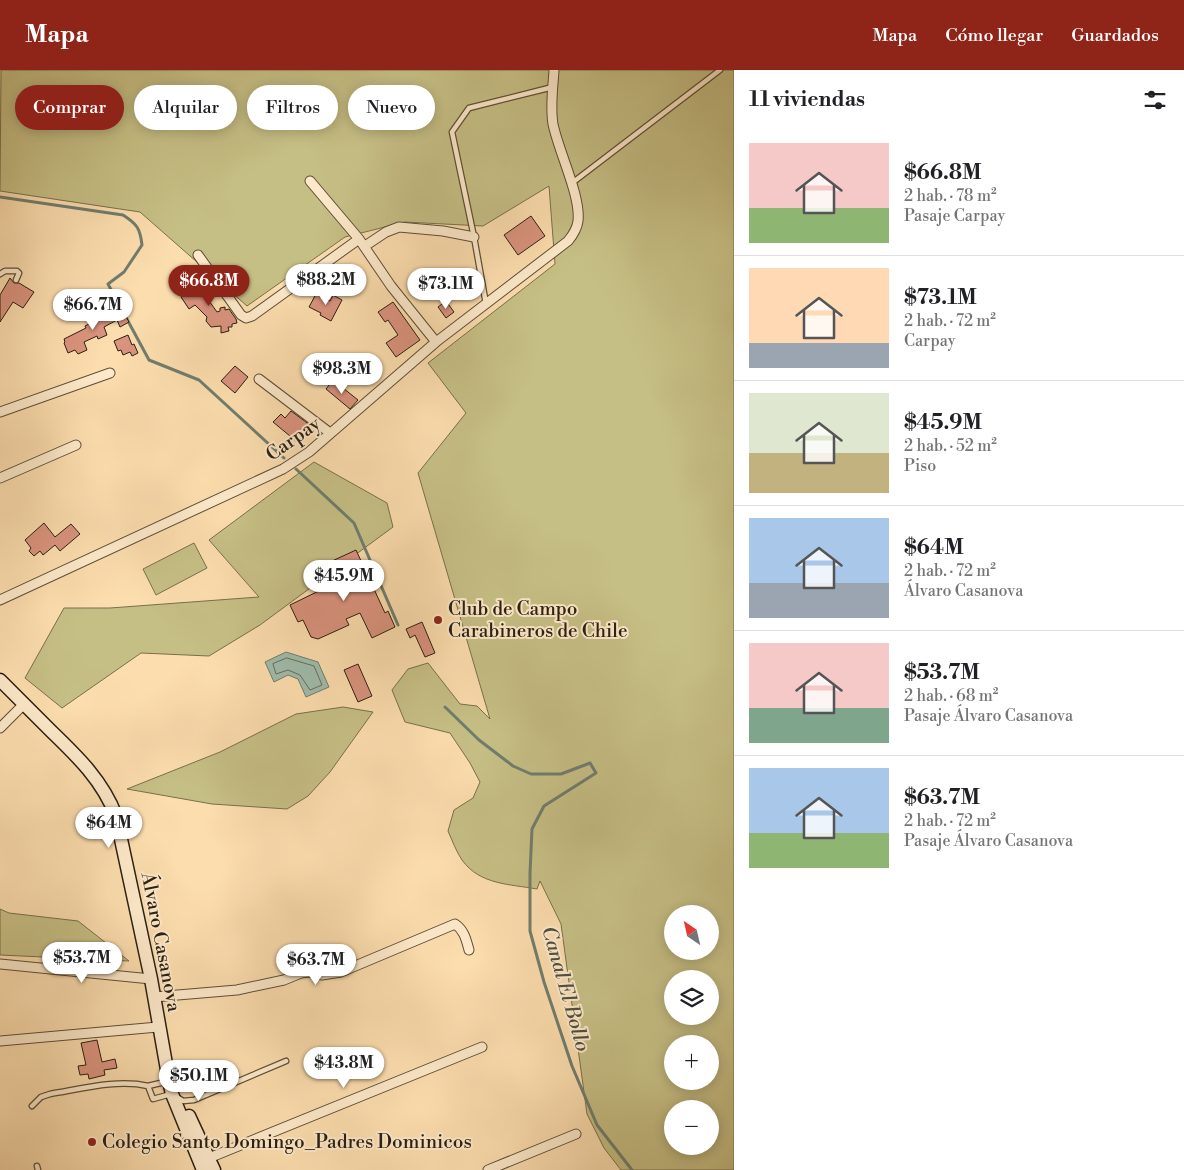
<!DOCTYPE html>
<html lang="es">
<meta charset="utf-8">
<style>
body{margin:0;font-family:"Libre Bodoni",serif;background:#f6f6f6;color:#202124;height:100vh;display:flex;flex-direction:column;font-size:19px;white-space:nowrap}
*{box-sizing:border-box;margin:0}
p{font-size:16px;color:#757577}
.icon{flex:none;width:28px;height:28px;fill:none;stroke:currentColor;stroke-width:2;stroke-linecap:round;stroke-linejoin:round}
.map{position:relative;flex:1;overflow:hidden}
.panel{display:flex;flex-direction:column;background:#fff;width:450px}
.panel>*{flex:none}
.guide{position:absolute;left:15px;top:15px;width:475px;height:45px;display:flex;gap:10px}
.needle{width:32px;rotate:326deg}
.controls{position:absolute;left:664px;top:835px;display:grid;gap:10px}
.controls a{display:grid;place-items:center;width:55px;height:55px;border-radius:50%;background:#fff;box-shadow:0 2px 12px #0003;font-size:25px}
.price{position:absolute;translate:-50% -42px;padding:0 11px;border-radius:18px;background:#fff;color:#222;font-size:16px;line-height:32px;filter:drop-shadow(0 1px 2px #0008)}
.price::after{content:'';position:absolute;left:50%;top:30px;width:15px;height:11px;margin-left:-8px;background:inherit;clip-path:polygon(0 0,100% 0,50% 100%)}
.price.active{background:#8f2418;color:#fff}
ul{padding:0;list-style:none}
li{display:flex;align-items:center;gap:15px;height:125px;padding:0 15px}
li+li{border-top:1px solid #e0e0e0}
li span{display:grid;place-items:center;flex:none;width:140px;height:100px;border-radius:0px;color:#555}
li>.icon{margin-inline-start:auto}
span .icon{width:60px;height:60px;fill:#fffc;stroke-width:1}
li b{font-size:21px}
h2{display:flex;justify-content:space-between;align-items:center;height:60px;padding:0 15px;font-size:21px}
.pill{padding:0 18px;border-radius:22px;background:#fff;box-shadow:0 2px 12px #0003;font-size:18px;line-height:45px}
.pill.active{background:#8f2418;color:#fff}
header{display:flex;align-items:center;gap:30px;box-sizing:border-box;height:70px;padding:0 25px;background:#8f2418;color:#fff}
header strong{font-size:24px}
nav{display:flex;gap:28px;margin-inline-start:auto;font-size:18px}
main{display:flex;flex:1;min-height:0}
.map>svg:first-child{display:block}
.green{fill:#c6bf85;stroke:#786f4c;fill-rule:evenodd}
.water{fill:#9fbcac;stroke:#707d6e}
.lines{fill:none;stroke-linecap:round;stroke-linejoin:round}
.shore{stroke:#646e5f;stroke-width:1}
.stream{stroke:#707d6e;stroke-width:3}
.building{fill:#da937e;stroke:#2a1f12}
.lane-casing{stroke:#5e4e39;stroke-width:7}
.street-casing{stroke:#5e4e39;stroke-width:11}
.secondary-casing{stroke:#2a1f12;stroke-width:15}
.lane{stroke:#fde9ca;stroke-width:4.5}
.street{stroke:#fde9ca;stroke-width:9}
.secondary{stroke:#fde9ca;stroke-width:12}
.poi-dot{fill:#8f2418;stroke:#fde9ca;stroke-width:2}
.labels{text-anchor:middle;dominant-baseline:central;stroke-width:4;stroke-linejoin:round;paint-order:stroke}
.street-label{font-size:19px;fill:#2a1f12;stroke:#fde9ca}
.poi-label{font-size:19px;fill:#2a1f12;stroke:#fde9ca;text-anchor:start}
.water-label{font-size:20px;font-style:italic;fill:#4d4e40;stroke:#fde9ca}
</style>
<header>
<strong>Mapa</strong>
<nav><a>Mapa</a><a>Cómo llegar</a><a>Guardados</a></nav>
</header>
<main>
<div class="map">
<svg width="734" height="1100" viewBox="0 0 734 1100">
<rect width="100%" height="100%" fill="#fcddae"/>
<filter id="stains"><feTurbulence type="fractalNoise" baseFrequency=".004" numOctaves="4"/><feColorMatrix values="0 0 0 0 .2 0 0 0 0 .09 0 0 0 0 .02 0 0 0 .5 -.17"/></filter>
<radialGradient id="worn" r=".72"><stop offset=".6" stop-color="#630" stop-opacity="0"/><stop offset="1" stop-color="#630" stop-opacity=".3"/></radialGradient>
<path class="green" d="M1 0H734V1100H621L604 1078 587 1044 561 854 540 811 537 819C510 814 480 815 462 790 456 781 452 770 448 761L454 740 473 728 480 712 470 693 450 663 405 652 392 620 408 599 428 593 460 634 477 636 490 649 418 403 466 343 428 293 555 194 549 116 483 156 405 152 345 167 247 236 140 142 0 121ZM672 844H710V881H672ZM672 909H710V946H672ZM672 974H710V1011H672ZM672 1039H710V1076H672Z
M314 392 387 433 393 457 260 555 209 586 141 583 62 638 25 608 64 538H110L259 527 209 470Z
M194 473 207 498 156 525 143 499Z
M343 637 373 642 330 702 308 726 287 739 212 734 127 719 220 682 296 644Z
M0 839 9 843 78 851 129 891 0 885Z"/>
<path class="water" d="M286 582 318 592 329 617 306 627 298 609 288 605 274 612 265 592Z"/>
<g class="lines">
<path class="shore" d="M287 588 314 596 322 615 310 620 300 605 288 600 276 604 273 594Z"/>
<path class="stream" d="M0 127 123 145C137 154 140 158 142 175L124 202 108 214 149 290 199 310 284 388
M296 399 354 453 398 555
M445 637 479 670 513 696 531 704H561L590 693 596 703 544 736 532 759 530 803V861L544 912 572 996 597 1055 632 1100"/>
</g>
<path class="building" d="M531 146 545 166 518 185 504 165Z
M10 208 14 213H19L34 222 23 238 13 232 0 252V225Z
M210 213 216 226 207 228 217 242 220 241V238L225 237V240L229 239 236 249 237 253 232 254V257H228L229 261 221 263V256L211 257 206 251 207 247 195 235 189 239 181 227 198 215Z
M316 224 330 231 333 225 342 230 331 251 320 245 321 243 309 237Z
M446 231 454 242 446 248 438 237Z
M393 232 420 270 396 287 386 273 398 265 388 250 385 252 378 242Z
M115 237 120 248 125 245 129 252 120 257 117 250 104 257 107 265 98 269 97 266 84 272 87 280 78 284 75 280 68 283 64 273 65 272 64 269 86 258 85 256 103 247 101 244Z
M128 265 132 275 134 274 138 283 132 286 130 282 123 285 121 280 118 281 114 271Z
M235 296 248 307 235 323 221 311Z
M333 310 358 330 350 339 326 319Z
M291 341 310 355 296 371 273 352 281 344 285 348Z
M44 453 55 467 71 454 80 464 60 481 55 475 43 485 40 481 34 486 29 481 31 478 25 470Z
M356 480 385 543 388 541 395 557 372 568 360 543 346 549 349 555 318 569 311 567 303 550 298 552 290 535 331 515 327 507 335 503 330 492Z
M422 552 435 583 425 587 415 565 410 568 406 559Z
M358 594 372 626 358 632 344 600Z
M97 970 102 992 115 989 117 998 104 1000 105 1005 89 1009 88 1004 80 1005 78 996 86 995 81 973Z"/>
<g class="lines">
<defs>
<path id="lane" d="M572 113 720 0
M0 204 5 201H17L19 203 16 210
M486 234 474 167 452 62 469 38 553 17
M148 1016 169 1011
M177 1027 183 1031 194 1030 286 991
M32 1036 41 1027 50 1024C81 1019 117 1009 148 1016L153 1029 171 1024
M37 1096 38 1100"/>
<path id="street" d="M310 111 359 169
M365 176 386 162 399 157 443 161 474 167
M198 185 241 245 246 248 252 246 359 169 391 216 436 272
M259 309 330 363
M0 342 110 303
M0 408 76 375
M0 530 283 399 309 382 436 272 568 171C573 165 577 159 578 151 581 126 558 80 553 54 550 36 553 18 554 0
M0 658 24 634
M0 894 151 909
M154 927 237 920 284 910 301 903 309 902 322 905 341 902 455 854C464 860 466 869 469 880
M0 971 158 957
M204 1090 482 977
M488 1100 576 1064"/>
<path id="secondary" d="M0 610C17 627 34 644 51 661 77 686 103 711 116 746L151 909 169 1011 172 1024 203 1100
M189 1046 214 1100"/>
</defs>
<use href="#lane" class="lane-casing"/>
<use href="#street" class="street-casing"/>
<use href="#secondary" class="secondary-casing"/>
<use href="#lane" class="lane"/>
<use href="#street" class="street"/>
<use href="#secondary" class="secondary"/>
</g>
<g class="poi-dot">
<circle cx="438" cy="550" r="5"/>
<circle cx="92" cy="1072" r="5"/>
</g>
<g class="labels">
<g class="street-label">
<text transform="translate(293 369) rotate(-35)">Carpay</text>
<text transform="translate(161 872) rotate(79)">Álvaro Casanova</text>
</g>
<g class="poi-label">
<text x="448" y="539">Club de Campo<tspan x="448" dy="22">Carabineros de Chile</tspan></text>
<text x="102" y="1072">Colegio Santo Domingo_Padres Dominicos</text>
</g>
<g class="water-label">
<text transform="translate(565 919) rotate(74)">Canal El Bollo</text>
</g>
</g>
<rect width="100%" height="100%" filter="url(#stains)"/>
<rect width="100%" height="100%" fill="url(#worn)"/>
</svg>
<div class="controls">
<a><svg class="needle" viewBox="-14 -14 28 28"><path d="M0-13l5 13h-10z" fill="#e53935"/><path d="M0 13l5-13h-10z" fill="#757577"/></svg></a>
<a><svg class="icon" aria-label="layers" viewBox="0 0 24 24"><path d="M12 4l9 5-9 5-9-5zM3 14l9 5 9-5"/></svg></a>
<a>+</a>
<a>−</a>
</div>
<b class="price" style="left:326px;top:236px">$88.2M</b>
<b class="price active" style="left:209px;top:237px">$66.8M</b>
<b class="price" style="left:446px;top:240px">$73.1M</b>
<b class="price" style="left:93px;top:261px">$66.7M</b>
<b class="price" style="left:342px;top:325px">$98.3M</b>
<b class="price" style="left:344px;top:532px">$45.9M</b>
<b class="price" style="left:109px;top:779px">$64M</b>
<b class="price" style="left:82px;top:914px">$53.7M</b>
<b class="price" style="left:316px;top:916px">$63.7M</b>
<b class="price" style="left:344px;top:1019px">$43.8M</b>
<b class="price" style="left:199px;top:1032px">$50.1M</b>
<div class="guide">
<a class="pill active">Comprar</a>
<a class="pill">Alquilar</a>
<a class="pill">Filtros</a>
<a class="pill">Nuevo</a>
</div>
</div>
<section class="panel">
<h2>11 viviendas<svg class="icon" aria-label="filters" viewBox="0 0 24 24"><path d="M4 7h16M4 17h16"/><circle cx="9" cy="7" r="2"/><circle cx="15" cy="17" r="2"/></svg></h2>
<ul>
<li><span style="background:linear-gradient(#f6c9c9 65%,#8fb573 0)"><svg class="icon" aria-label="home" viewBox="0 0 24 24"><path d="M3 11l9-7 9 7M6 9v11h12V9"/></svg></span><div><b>$66.8M</b><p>2 hab. · 78 m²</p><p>Pasaje Carpay</p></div></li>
<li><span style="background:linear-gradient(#ffd9b3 75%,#9aa5b1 0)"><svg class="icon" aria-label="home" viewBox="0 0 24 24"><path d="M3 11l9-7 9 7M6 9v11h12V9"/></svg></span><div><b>$73.1M</b><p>2 hab. · 72 m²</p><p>Carpay</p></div></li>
<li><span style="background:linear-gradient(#dfe7d0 60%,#c2b280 0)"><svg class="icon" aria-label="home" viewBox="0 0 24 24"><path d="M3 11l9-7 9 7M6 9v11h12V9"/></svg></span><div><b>$45.9M</b><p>2 hab. · 52 m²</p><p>Piso</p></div></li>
<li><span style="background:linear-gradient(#a9c7e8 65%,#9aa5b1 0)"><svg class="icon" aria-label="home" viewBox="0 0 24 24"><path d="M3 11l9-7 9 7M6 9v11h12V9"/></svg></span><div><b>$64M</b><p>2 hab. · 72 m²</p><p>Álvaro Casanova</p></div></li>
<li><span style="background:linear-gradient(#f6c9c9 65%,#7fa58c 0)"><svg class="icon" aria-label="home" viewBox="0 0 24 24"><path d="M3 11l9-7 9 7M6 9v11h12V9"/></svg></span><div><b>$53.7M</b><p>2 hab. · 68 m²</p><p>Pasaje Álvaro Casanova</p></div></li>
<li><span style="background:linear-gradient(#a9c7e8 65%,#8fb573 0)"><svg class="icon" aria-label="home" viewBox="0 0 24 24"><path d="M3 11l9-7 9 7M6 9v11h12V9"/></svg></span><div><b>$63.7M</b><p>2 hab. · 72 m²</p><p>Pasaje Álvaro Casanova</p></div></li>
</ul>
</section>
</main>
